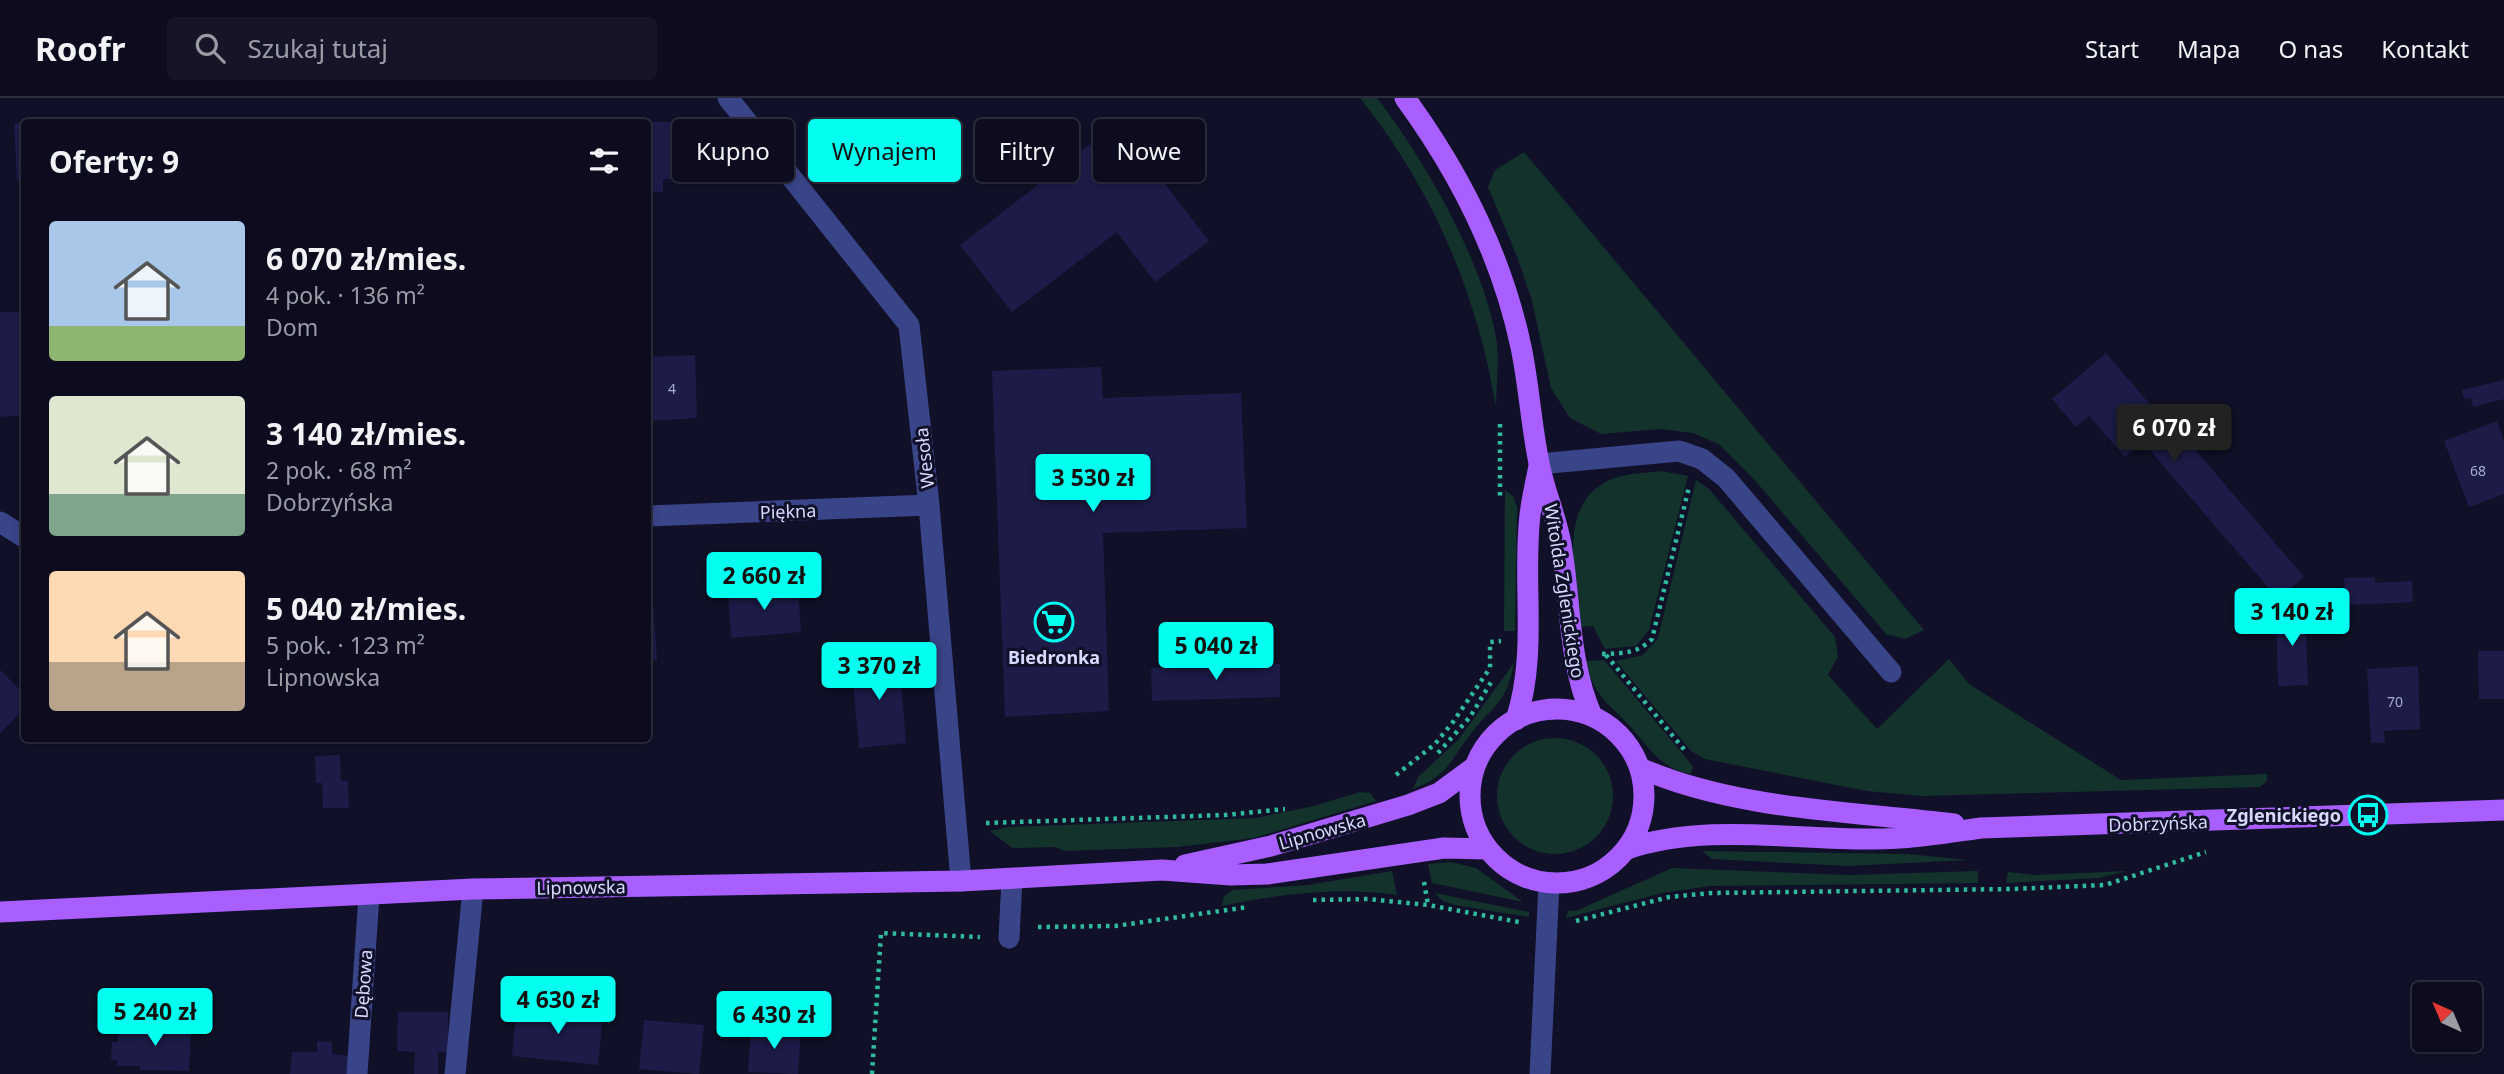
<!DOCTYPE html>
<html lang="pl">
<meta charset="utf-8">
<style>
body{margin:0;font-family:"Noto Sans",sans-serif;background:#151527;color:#f1f3f6;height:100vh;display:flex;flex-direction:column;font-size:26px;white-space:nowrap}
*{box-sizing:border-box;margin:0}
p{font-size:23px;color:#9a9ba4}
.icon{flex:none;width:38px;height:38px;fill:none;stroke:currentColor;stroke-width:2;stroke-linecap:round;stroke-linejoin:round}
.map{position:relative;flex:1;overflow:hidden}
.side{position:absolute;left:21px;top:21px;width:630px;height:623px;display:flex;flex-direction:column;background:#0c0c1e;border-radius:7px;box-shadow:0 4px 10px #0003,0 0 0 2px #2c2c3c}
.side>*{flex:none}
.hud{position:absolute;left:672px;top:21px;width:665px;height:63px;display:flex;gap:14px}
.needle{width:46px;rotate:316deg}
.fabs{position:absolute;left:2412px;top:884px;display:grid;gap:14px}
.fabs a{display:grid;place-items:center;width:70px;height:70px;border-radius:7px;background:#0c0c1e;box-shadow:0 4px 10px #0003,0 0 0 2px #2c2c3c;font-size:35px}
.price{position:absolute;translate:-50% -60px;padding:0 16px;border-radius:7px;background:#03ffef;color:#111;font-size:23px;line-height:46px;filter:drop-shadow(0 2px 4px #0008)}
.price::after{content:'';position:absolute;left:50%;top:42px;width:21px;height:16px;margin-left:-10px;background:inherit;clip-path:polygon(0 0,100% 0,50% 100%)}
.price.selected{background:#222;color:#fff}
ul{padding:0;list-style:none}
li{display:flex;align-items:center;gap:21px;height:175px;padding:0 28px}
li span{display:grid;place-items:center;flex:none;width:196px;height:140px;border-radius:7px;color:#555}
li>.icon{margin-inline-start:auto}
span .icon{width:84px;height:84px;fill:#fffc;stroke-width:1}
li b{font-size:30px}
h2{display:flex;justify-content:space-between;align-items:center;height:84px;padding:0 28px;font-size:30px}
.pill{padding:0 24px;border-radius:7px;background:#0c0c1e;box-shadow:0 4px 10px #0003,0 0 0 2px #2c2c3c;font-size:24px;line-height:63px}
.pill.selected{background:#03ffef;color:#111}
header{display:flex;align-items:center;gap:42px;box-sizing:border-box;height:98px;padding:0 35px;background:#0c0c1e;border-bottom:2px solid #2c2c3c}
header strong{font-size:33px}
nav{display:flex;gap:38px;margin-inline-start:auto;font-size:24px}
.search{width:490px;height:63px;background:#151527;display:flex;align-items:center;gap:18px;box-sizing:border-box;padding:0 24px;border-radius:7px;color:#9a9ba4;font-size:26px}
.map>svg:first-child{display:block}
.green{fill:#13322c}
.building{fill:#1d1c49}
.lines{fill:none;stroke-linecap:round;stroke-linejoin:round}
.path{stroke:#2fbb9c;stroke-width:4.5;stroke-dasharray:3.5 5;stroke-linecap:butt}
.minor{stroke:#3a4488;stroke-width:21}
.major{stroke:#a95eff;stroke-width:21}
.labels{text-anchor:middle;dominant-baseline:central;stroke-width:6;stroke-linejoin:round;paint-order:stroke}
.number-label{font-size:14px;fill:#a8aad2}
.street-label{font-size:18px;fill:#d7d9ff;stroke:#101028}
.poi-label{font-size:18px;font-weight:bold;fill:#d7d9ff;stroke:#101028}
</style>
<header>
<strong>Roofr</strong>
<div class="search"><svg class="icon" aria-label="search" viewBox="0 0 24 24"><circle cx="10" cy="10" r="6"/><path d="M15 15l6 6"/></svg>Szukaj tutaj</div>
<nav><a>Start</a><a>Mapa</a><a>O nas</a><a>Kontakt</a></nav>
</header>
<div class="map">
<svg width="2504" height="976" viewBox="0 0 2504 976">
<rect width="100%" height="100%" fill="#101028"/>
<path class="green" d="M1360 0H1377C1425 62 1482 162 1496 239 1500 261 1496 287 1496 309 1477 195 1432 90 1360 0Z
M1524 54 1924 532 1905 541 1886 536 1753 380 1720 347 1693 335 1660 331 1601 336 1570 320 1551 290 1532 203 1518 161 1488 89 1495 72Z
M1661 373 1688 378 1649 532 1636 548 1605 551 1593 528 1581 529C1576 480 1553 399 1618 379 1631 375 1647 375 1661 373Z
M1696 382 1709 391 1835 539 1838 559 1828 577 1877 631 1949 561 1969 586 2121 682 2267 676V683L2260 689 1922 698 1867 693 1705 661 1691 653 1616 563 1643 557 1658 540Z
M1505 392 1513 398 1517 409 1515 533H1504Z
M1604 562 1693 668 1691 676C1658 670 1649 648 1628 626 1606 603 1593 597 1586 563Z
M1514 565C1506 608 1493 606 1470 637 1449 664 1448 678 1413 691L1418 679 1458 642Z
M1497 698a58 58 0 1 1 116 0a58 58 0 1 1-116 0Z
M1360 694 1370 695 1376 703 1254 740 1177 749 1065 753 1055 749 1012 750 990 733 1008 729 1256 720 1314 708Z
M1702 753 1907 756 1969 762 1847 768 1712 761Z
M1451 764 1476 770 1523 804 1432 785 1428 766Z
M1672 770 1849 777 1978 773V785L1710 788 1662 795 1566 820 1568 813 1578 812Z
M1392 773 1397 797C1340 788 1278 796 1222 808L1224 798 1233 792 1308 787Z
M2127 773 2099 780 2006 785 2008 774 2035 777Z
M1435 795 1529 814V819L1454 807 1443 803Z"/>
<path class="building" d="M648 24H690V80L663 81V94H648Z
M14 25H24V82L17 83Z
M1118 25 1209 143 1155 184 1117 134 1012 214 960 147Z
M0 214H24V317L0 319Z
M2106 255 2166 325 2169 321 2304 479 2278 501 2143 344 2125 359 2089 318 2076 329 2052 301Z
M695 257 697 320 648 323V259Z
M1101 269 1103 300 1241 295 1247 430 1103 435 1109 613 1005 619 992 273Z
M2504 282V301L2473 309 2471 300 2464 301 2462 292Z
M2497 323 2504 343V396L2469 409 2444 343Z
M2375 479V485L2412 483 2413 504 2346 507 2344 480Z
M798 489 801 534 731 540 728 495Z
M648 503H653L657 562 648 563Z
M2305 512 2308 587 2278 588 2276 514Z
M2478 553H2504V601H2479Z
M899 559 906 645 859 650 851 563Z
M1280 566V599L1152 603 1151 570Z
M2418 568 2420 631 2384 633 2385 645H2371L2367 571Z
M0 572 24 596V610L0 636Z
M340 657 341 683H348L349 710H323L322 685H316L315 658Z
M517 909 603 917 598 967 512 958Z
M398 914H448V954H438V976H414L415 954 397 953Z
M644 922 704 927 699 976 639 971Z
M141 927 191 928 189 973 140 972V968H117V962H111L112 944H118V934L140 935Z
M751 929 801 932 798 976 748 974Z
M317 943 332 944V956L352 958 351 976H290L292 954H317Z"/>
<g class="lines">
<path class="path" d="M1500 326V401
M1602 556C1623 555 1637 556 1652 541L1689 389
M1606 557 1687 655
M1438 655 1470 619 1493 581
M1396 677 1435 646 1453 624 1490 570V544L1501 543
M986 725 1225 717 1285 711
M1424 784 1428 807
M1313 802 1368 801 1428 807 1519 824
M1576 823 1669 799 1711 795 2012 791 2105 787 2206 754
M1038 829 1115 828 1248 809
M872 976 881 835 980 839"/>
<path class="minor" d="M728 0 909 227 929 407 961 783
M1539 366 1679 353 1702 361 1726 380 1891 574
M648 418 929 407
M0 424 24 439
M1009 840 1012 781
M357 976 369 797
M455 976 473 791
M1540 976 1549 785"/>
<path class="major" d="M1405 0C1459 74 1502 159 1521 249 1529 287 1531 326 1539 365 1544 392 1556 418 1561 446 1571 504 1568 564 1592 618
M1470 698a87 87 0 1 1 174 0a87 87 0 1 1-174 0Z
M1516 622C1538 555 1522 485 1530 417 1532 400 1536 384 1539 368
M1640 670C1736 712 1851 713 1954 726
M1627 751C1704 725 1793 742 1874 741 1910 741 1945 735 1981 730L2504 712
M1185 767 1271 748 1408 707 1439 695 1473 670
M0 814 473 791 961 783 1162 772 1231 777 1267 776 1444 750 1488 751"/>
</g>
<defs>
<symbol id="supermarket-ring" viewBox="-11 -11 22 22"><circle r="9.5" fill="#101028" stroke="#03ffef" stroke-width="1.5"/><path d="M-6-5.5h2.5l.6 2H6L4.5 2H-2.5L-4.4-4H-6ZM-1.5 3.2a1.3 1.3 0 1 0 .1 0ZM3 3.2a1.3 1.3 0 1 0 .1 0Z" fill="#03ffef"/></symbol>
<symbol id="bus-ring" viewBox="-11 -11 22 22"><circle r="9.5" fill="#101028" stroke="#03ffef" stroke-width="1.5"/><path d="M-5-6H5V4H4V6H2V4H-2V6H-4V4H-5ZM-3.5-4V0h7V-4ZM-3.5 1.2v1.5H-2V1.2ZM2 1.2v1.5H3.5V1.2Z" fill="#03ffef"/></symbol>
</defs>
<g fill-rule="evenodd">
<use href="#supermarket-ring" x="1032" y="502" width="44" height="44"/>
<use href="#bus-ring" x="2346" y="695" width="44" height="44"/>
</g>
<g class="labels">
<g class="number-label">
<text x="672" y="290">4</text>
<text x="2478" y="372">68</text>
<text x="2395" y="603">70</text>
</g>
<g class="street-label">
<text transform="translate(924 360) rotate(-96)">Wesoła</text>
<text transform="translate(788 413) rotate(-2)">Piękna</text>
<text transform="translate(1565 493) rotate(81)">Witolda Zglenickiego</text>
<text transform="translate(2158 725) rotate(-2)">Dobrzyńska</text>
<text transform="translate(1322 733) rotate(-16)">Lipnowska</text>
<text transform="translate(581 789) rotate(-1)">Lipnowska</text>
<text transform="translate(363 886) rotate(-86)">Dębowa</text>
</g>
<g class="poi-label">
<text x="1054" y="559">Biedronka</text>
<text x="2341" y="717" text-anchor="end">Zglenickiego</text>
</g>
</g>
</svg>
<div class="fabs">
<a><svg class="needle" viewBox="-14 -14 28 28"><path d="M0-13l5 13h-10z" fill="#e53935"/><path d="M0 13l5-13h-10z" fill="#9a9ba4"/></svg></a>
</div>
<b class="price selected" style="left:2174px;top:366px">6 070 zł</b>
<b class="price" style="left:1093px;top:416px">3 530 zł</b>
<b class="price" style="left:764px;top:514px">2 660 zł</b>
<b class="price" style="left:2292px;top:550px">3 140 zł</b>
<b class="price" style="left:1216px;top:584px">5 040 zł</b>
<b class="price" style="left:879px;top:604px">3 370 zł</b>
<b class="price" style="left:558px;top:938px">4 630 zł</b>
<b class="price" style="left:155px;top:950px">5 240 zł</b>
<b class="price" style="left:774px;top:953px">6 430 zł</b>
<div class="hud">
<a class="pill">Kupno</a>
<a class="pill selected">Wynajem</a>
<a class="pill">Filtry</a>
<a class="pill">Nowe</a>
</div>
<section class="side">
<h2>Oferty: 9<svg class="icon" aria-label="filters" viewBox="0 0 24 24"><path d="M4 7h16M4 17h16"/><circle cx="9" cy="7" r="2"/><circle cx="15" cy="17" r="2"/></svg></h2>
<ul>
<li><span style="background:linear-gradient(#a9c7e8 75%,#8fb573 0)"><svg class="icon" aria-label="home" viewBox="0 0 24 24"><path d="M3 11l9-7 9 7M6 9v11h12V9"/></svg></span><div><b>6 070 zł/mies.</b><p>4 pok. · 136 m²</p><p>Dom</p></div></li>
<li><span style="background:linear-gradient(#dfe7d0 70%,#7fa58c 0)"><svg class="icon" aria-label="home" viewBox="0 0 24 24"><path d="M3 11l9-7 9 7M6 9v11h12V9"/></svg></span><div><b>3 140 zł/mies.</b><p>2 pok. · 68 m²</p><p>Dobrzyńska</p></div></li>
<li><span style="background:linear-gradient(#ffd9b3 65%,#b9a48a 0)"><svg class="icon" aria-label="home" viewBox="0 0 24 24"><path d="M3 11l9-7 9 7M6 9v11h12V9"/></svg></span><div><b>5 040 zł/mies.</b><p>5 pok. · 123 m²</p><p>Lipnowska</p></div></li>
</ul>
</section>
</div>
